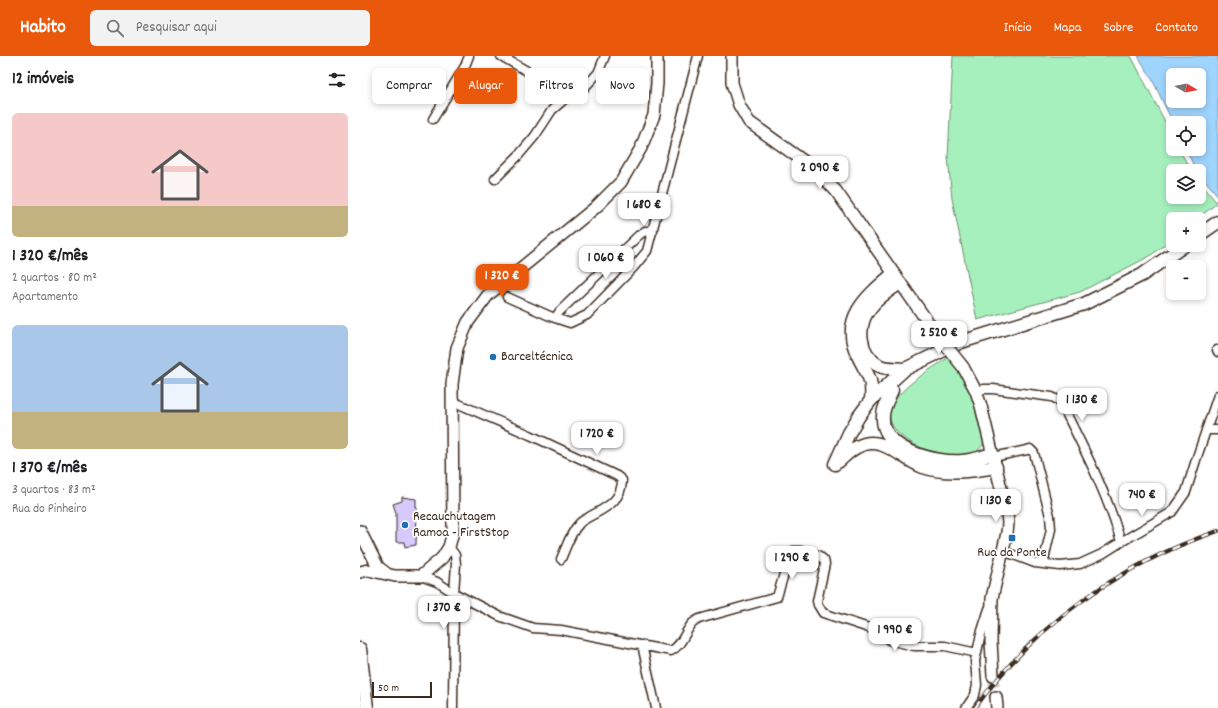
<!DOCTYPE html>
<html lang="pt">
<meta charset="utf-8">
<style>
body{margin:0;font-family:Dekko,sans-serif;background:#f2f2f2;color:#202124;height:100vh;display:flex;flex-direction:column;font-size:15px;white-space:nowrap}
*{box-sizing:border-box;margin:0}
p{font-size:13px;color:#757577}
.icon{flex:none;width:22px;height:22px;fill:none;stroke:currentColor;stroke-width:2;stroke-linecap:round;stroke-linejoin:round}
.map{position:relative;flex:1;overflow:hidden}
.drawer{display:flex;flex-direction:column;background:#fff;width:360px}
.drawer>*{flex:none}
.top-card{position:absolute;left:12px;top:12px;width:380px;height:36px;display:flex;gap:8px}
.needle{width:26px;rotate:99deg}
.tools{position:absolute;left:806px;top:12px;display:grid;gap:8px}
.tools a{display:grid;place-items:center;width:40px;height:40px;border-radius:6px;background:#fff;box-shadow:0 2px 6px #0003;font-size:20px}
.scale{position:absolute;left:12px;bottom:10px;width:60px;box-sizing:border-box;padding-left:4px;border:2px solid #3b2a1e;border-top:0;font-size:11px;line-height:14px;white-space:nowrap;color:#3b2a1e;-webkit-text-stroke:3px #fff;paint-order:stroke}
.price{position:absolute;translate:-50% -34px;padding:0 9px;border-radius:8px;background:#fff;color:#222;font-size:13px;line-height:26px;filter:drop-shadow(0 1px 2px #0008)}
.price::after{content:'';position:absolute;left:50%;top:24px;width:12px;height:9px;margin-left:-6px;background:inherit;clip-path:polygon(0 0,100% 0,50% 100%)}
.price.on{background:#ea580c;color:#fff}
ul{padding:0;list-style:none}
li{display:grid;align-content:center;gap:8px;height:212px;padding:0 12px}
li span{display:grid;place-items:center;height:124px;border-radius:6px;color:#555}
li>.icon{margin-inline-start:auto}
span .icon{width:72px;height:72px;fill:#fffc;stroke-width:1}
li b{font-size:17px}
h2{display:flex;justify-content:space-between;align-items:center;height:48px;padding:0 12px;font-size:17px}
.chip{padding:0 14px;border-radius:6px;background:#fff;box-shadow:0 2px 6px #0003;font-size:14px;line-height:36px}
.chip.on{background:#ea580c;color:#fff}
header{display:flex;align-items:center;gap:24px;box-sizing:border-box;height:56px;padding:0 20px;background:#ea580c;color:#fff}
header strong{font-size:19px}
nav{display:flex;gap:22px;margin-inline-start:auto;font-size:14px}
.search{width:280px;height:36px;background:#f2f2f2;display:flex;align-items:center;gap:10px;box-sizing:border-box;padding:0 14px;border-radius:6px;color:#757577;font-size:15px}
main{display:flex;flex:1;min-height:0}
.map>svg:first-child{display:block}
.green{fill:#a6f0be;stroke:#708d6e}
.water{fill:#9fd4fd;stroke:#7790a4;fill-rule:evenodd}
.building{fill:#d7c9fb;stroke:#3b2a1e}
.lines{fill:none;stroke-linecap:round;stroke-linejoin:round}
.street-tunnel{stroke:#d8d4d2;stroke-width:8;stroke-dasharray:8 4;stroke-linecap:butt}
.secondary-tunnel{stroke:#d8d4d2;stroke-width:11;stroke-dasharray:11 5.5;stroke-linecap:butt}
.street-casing{stroke:#3b2a1e;stroke-width:11}
.secondary-casing{stroke:#3b2a1e;stroke-width:14}
.primary-casing{stroke:#3b2a1e;stroke-width:15}
.street{stroke:#fff;stroke-width:8}
.secondary{stroke:#fff;stroke-width:11}
.primary{stroke:#fff;stroke-width:12}
.rail-casing{stroke:#3b2a1e;stroke-width:4}
.rail{stroke:#fff;stroke-width:2.5;stroke-dasharray:8;stroke-linecap:butt}
.secondary-bridge-casing{stroke:#3b2a1e;stroke-width:14;stroke-linecap:butt}
.secondary-bridge{stroke:#fff;stroke-width:11}
.poi-dot{fill:#1f6fb2;stroke:#fff;stroke-width:1.5}
.labels{text-anchor:middle;dominant-baseline:central;stroke-width:3.5;stroke-linejoin:round;paint-order:stroke}
.poi-label{font-size:14px;fill:#3b2a1e;stroke:#fff;text-anchor:start}
</style>
<header>
<strong>Habito</strong>
<div class="search"><svg class="icon" aria-label="search" viewBox="0 0 24 24"><circle cx="10" cy="10" r="6"/><path d="M15 15l6 6"/></svg>Pesquisar aqui</div>
<nav><a>Início</a><a>Mapa</a><a>Sobre</a><a>Contato</a></nav>
</header>
<main>
<section class="drawer">
<h2>12 imóveis<svg class="icon" aria-label="filters" viewBox="0 0 24 24"><path d="M4 7h16M4 17h16"/><circle cx="9" cy="7" r="2"/><circle cx="15" cy="17" r="2"/></svg></h2>
<ul>
<li><span style="background:linear-gradient(#f6c9c9 75%,#c2b280 0)"><svg class="icon" aria-label="home" viewBox="0 0 24 24"><path d="M3 11l9-7 9 7M6 9v11h12V9"/></svg></span><div><b>1 320 €/mês</b><p>2 quartos · 80 m²</p><p>Apartamento</p></div></li>
<li><span style="background:linear-gradient(#a9c7e8 70%,#c2b280 0)"><svg class="icon" aria-label="home" viewBox="0 0 24 24"><path d="M3 11l9-7 9 7M6 9v11h12V9"/></svg></span><div><b>1 370 €/mês</b><p>3 quartos · 83 m²</p><p>Rua do Pinheiro</p></div></li>
</ul>
</section>
<div class="map">
<svg width="858" height="652" viewBox="0 0 858 652">
<rect width="100%" height="100%" fill="#fff"/>
<filter id="ink" filterUnits="userSpaceOnUse"><feTurbulence type="fractalNoise" baseFrequency=".025" numOctaves="2"/><feDisplacementMap in="SourceGraphic" scale="8" xChannelSelector="R" yChannelSelector="G"/><feConvolveMatrix kernelMatrix="1 2 1 2 8 2 1 2 1" color-interpolation-filters="sRGB"/></filter>
<g filter="url(#ink)">
<path class="green" d="M593 0H771L813 81V93H819L831 115H813V141H839V125L857 147 837 163H813V182L790 200 720 236 617 264 592 143 588 102Z
M588 302 603 320 614 341 624 387C621 392 617 396 611 399 588 406 523 385 530 354 534 335 572 312 588 302Z"/>
<path class="water" d="M778 0H858V140L839 117V115L835 113 826 93H839V67H813L792 23ZM813 19H839V45H813Z"/>
<path class="building" d="M42 441 56 443V451L57 452 56 489 45 491 44 486H36V457L33 448 42 445Z"/>
<g class="lines">
<path class="street-tunnel" d="M441 495 458 499"/>
<path class="secondary-tunnel" d="M633 620 636 641"/>
<defs>
<path id="street" d="M141 0 179 22 207 41
M73 63 105 10 109 0
M135 123 158 100 175 80 192 54 207 41 224 32 238 17 245 0
M147 241 192 261 210 267 227 259 273 212 287 195 338 0
M195 262 200 255 279 179 285 175H293
M857 294 858 296
M616 335 624 333H633L692 341 698 344 702 349C724 393 747 437 761 486
M92 345 170 379 257 420 262 424C262 445 245 452 229 461 226 463 221 465 219 468 210 477 206 492 201 503
M846 374H858
M633 401 667 394 670 393 674 397 690 460 691 473 683 508
M89 491 95 499 96 508 94 537 93 652
M643 495 675 507 700 510 720 508 742 498 761 486 812 456 826 436 836 404 858 339
M458 499 464 504 465 508 457 545 458 549 463 557 518 575 529 584 554 590H585L617 597
M61 520 77 526 94 537 139 560 173 572 201 574 311 595C322 589 324 578 331 569 333 566 336 565 339 563L417 541 430 498 433 495H441
M282 589 296 652
M606 652 615 639 617 629 615 605 621 578 629 553"/>
<path id="secondary" d="M372 0V27L379 49 389 66 456 114 476 135 572 272
M603 311 616 335 621 350 647 457 648 467 647 477 632 542 631 585 633 620
M0 475 18 511 26 517
M0 516 8 514 35 520H61L82 502 89 491 93 476 92 328 97 292 108 266 128 239 236 151 261 126 281 92 294 59 297 27V0
M636 641 637 652"/>
<path id="primary" d="M839 179 858 166
M540 227C530 234 518 241 511 251 496 269 498 298 520 310 527 313 538 312 545 313
M532 334C529 342 523 351 523 360 520 394 576 407 602 405 613 404 623 401 632 398
M511 344C513 321 507 319 498 300 479 263 507 240 533 218
M478 406C484 401 490 394 497 391 522 377 541 403 563 411 587 419 612 415 636 411
M475 408 489 377 499 360 511 344 545 313 601 286 724 248 782 219 825 189
M0 593 7 652"/>
</defs>
<use href="#street" class="street-casing"/>
<use href="#secondary" class="secondary-casing"/>
<use href="#primary" class="primary-casing"/>
<use href="#street" class="street"/>
<use href="#secondary" class="secondary"/>
<use href="#primary" class="primary"/>
<defs>
<path id="rail" d="M615 652C675 568 761 508 858 475"/>
</defs>
<use href="#rail" class="rail-casing"/>
<use href="#rail" class="rail"/>
<defs>
<path id="secondary-bridge" d="M572 272 603 311"/>
</defs>
<use href="#secondary-bridge" class="secondary-bridge-casing"/>
<use href="#secondary-bridge" class="secondary-bridge"/>
</g>
</g>
<g class="poi-dot">
<circle cx="133" cy="301" r="4"/>
<circle cx="45" cy="469" r="4"/>
<rect x="648" y="478" width="8" height="8" rx="2"/>
</g>
<g class="labels">
<g class="poi-label">
<text x="141" y="301">Barceltécnica</text>
<text x="53" y="461">Recauchutagem<tspan x="53" dy="16">Ramoa - FirstStop</tspan></text>
<text x="652" y="497" text-anchor="middle">Rua da Ponte</text>
</g>
</g>
</svg>
<div class="tools">
<a><svg class="needle" viewBox="-14 -14 28 28"><path d="M0-13l5 13h-10z" fill="#e53935"/><path d="M0 13l5-13h-10z" fill="#757577"/></svg></a>
<a><svg class="icon" aria-label="locate" viewBox="0 0 24 24"><circle cx="12" cy="12" r="6"/><path d="M12 2v4M12 18v4M2 12h4M18 12h4"/></svg></a>
<a><svg class="icon" aria-label="layers" viewBox="0 0 24 24"><path d="M12 4l9 5-9 5-9-5zM3 14l9 5 9-5"/></svg></a>
<a>+</a>
<a>−</a>
</div>
<div class="scale">50 m</div>
<b class="price" style="left:460px;top:134px">2 090 €</b>
<b class="price" style="left:284px;top:171px">1 680 €</b>
<b class="price" style="left:246px;top:224px">1 060 €</b>
<b class="price on" style="left:142px;top:242px">1 320 €</b>
<b class="price" style="left:579px;top:299px">2 520 €</b>
<b class="price" style="left:722px;top:366px">1 130 €</b>
<b class="price" style="left:237px;top:400px">1 720 €</b>
<b class="price" style="left:782px;top:461px">740 €</b>
<b class="price" style="left:636px;top:467px">1 130 €</b>
<b class="price" style="left:432px;top:524px">1 290 €</b>
<b class="price" style="left:84px;top:574px">1 370 €</b>
<b class="price" style="left:535px;top:596px">1 990 €</b>
<div class="top-card">
<a class="chip">Comprar</a>
<a class="chip on">Alugar</a>
<a class="chip">Filtros</a>
<a class="chip">Novo</a>
</div>
</div>
</main>
